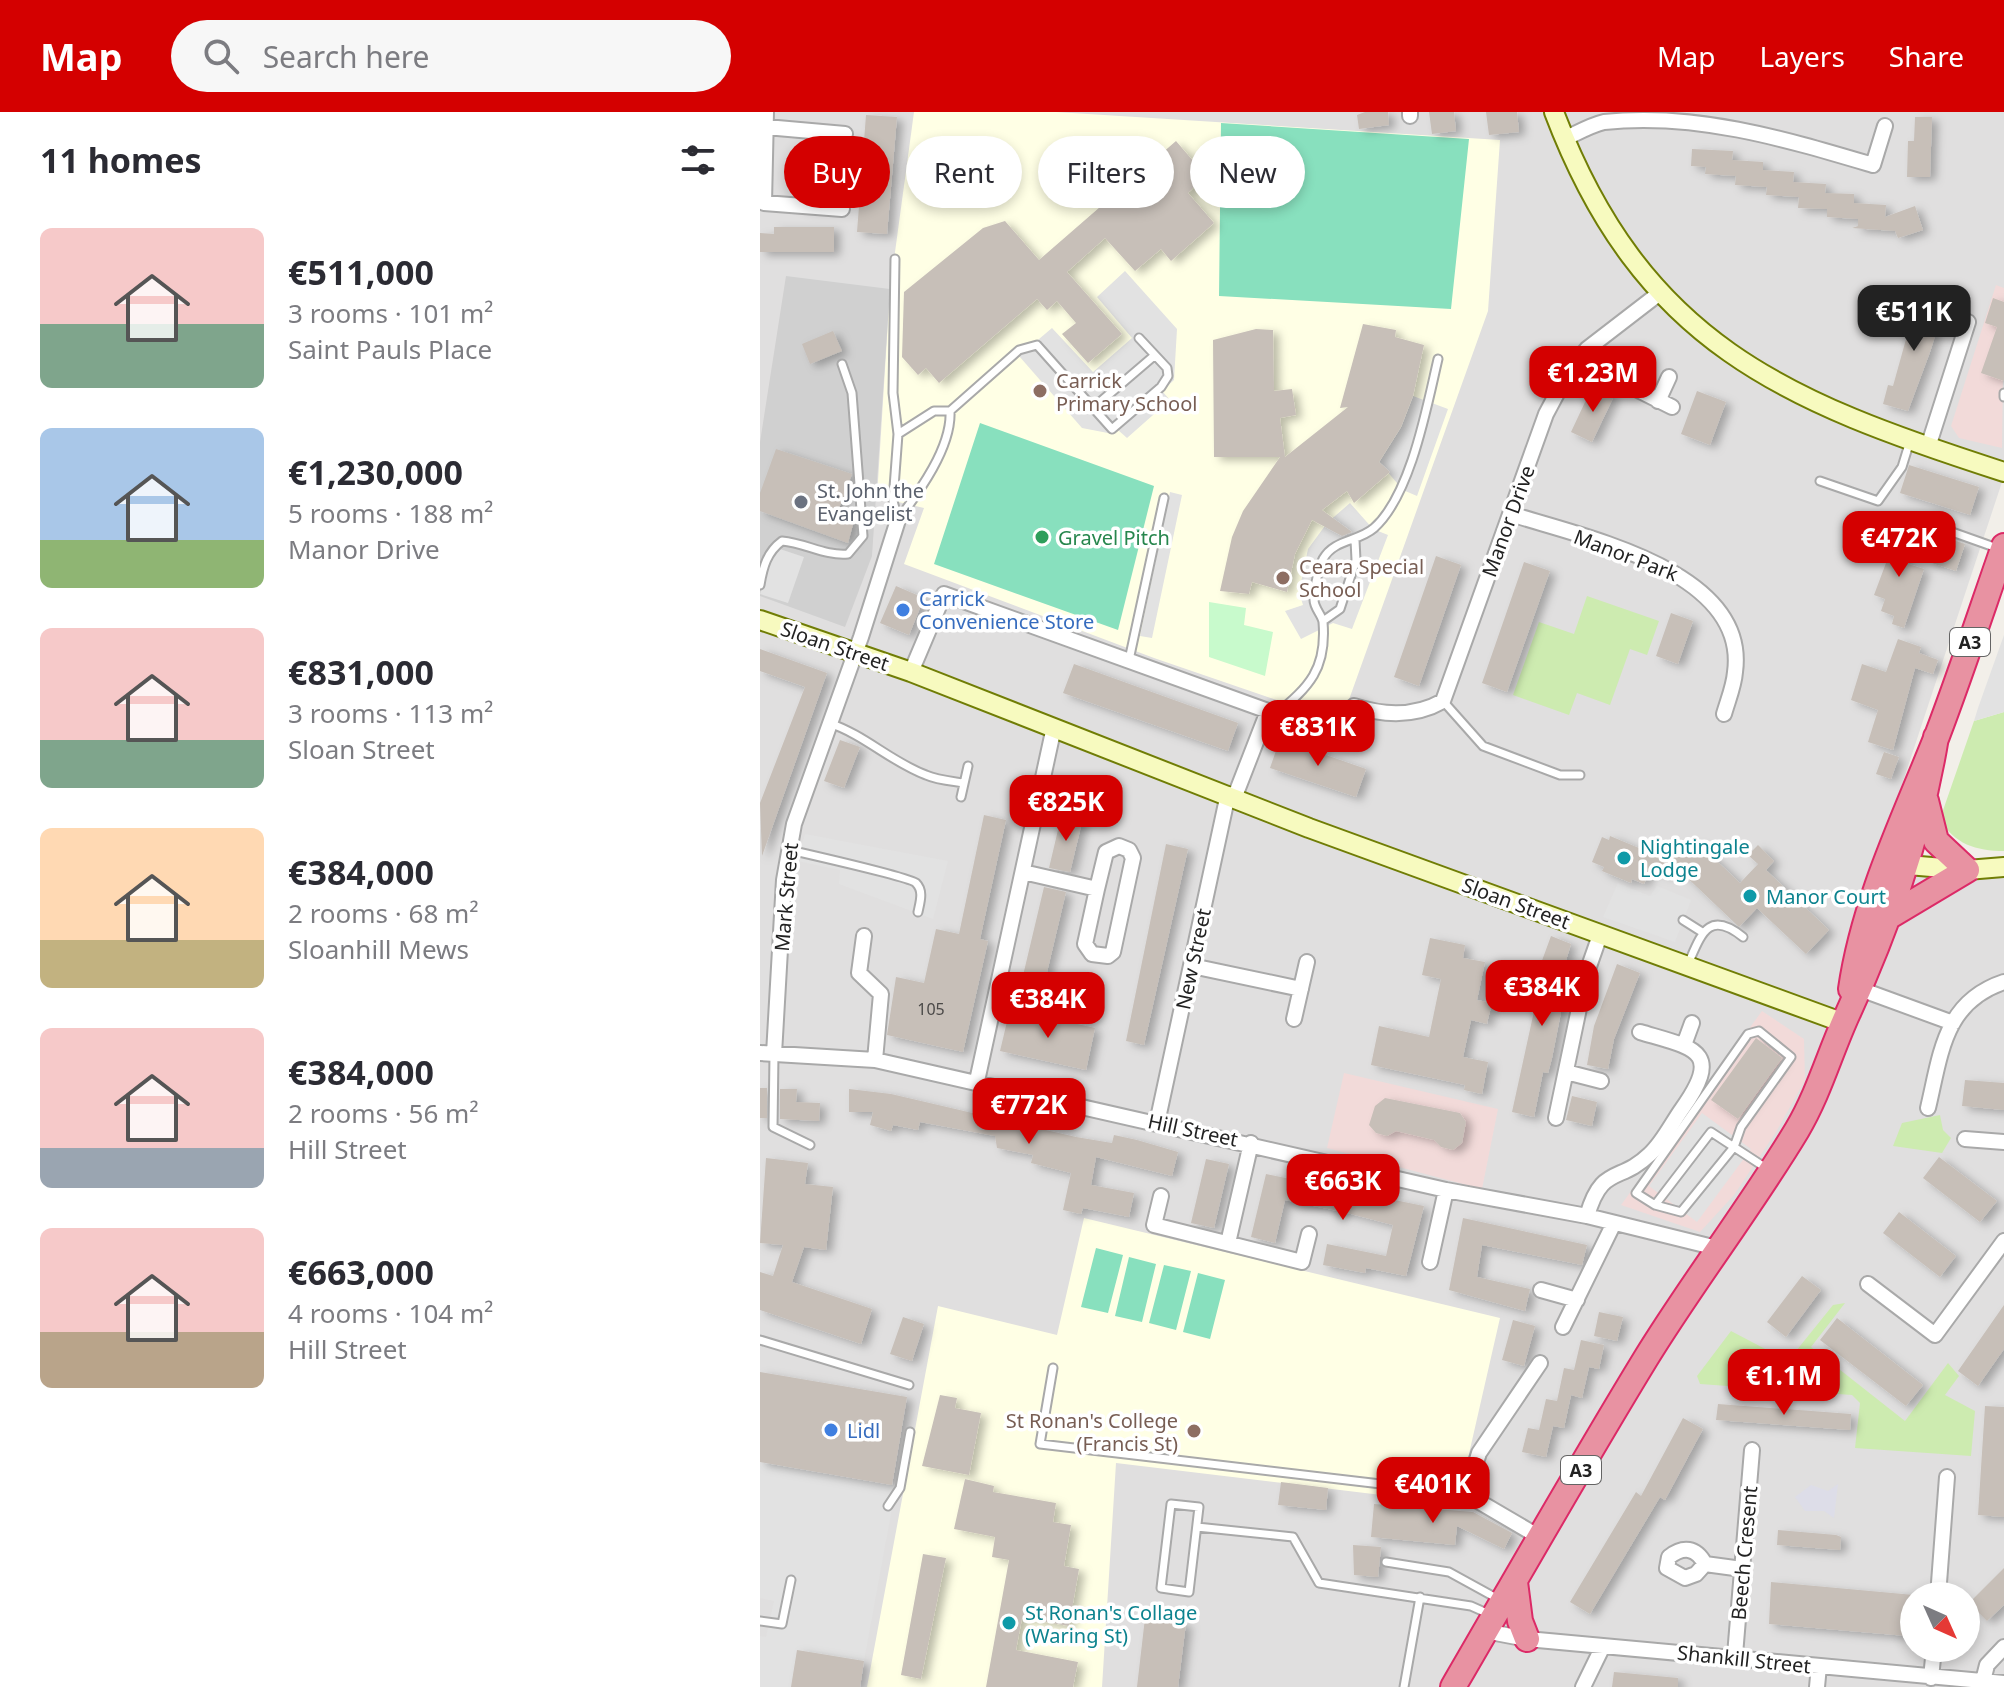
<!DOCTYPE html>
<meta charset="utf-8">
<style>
body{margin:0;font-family:"Noto Sans",sans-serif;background:#f7f7f7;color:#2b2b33;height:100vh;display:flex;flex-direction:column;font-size:30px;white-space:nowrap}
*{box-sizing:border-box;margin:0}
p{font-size:26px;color:#7c7c81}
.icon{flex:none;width:44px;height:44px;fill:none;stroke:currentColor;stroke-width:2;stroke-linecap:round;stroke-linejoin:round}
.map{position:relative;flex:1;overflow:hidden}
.side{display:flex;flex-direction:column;background:#fff;width:760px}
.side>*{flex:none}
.top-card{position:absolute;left:24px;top:24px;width:760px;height:72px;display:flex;gap:16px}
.needle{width:52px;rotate:135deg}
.fabs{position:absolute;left:1140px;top:1470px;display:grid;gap:16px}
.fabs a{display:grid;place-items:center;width:80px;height:80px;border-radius:50%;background:#fff;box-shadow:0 4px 12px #0003;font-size:40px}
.price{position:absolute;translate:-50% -68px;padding:0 18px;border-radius:16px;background:#d40000;color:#fff;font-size:26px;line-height:52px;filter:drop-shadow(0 2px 4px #0008)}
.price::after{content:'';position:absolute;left:50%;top:48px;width:24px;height:18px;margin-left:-12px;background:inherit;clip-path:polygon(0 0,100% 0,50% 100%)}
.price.current{background:#222;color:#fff}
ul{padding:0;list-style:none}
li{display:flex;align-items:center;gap:24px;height:200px;padding:0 40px}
li span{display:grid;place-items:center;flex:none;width:224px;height:160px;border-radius:12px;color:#555}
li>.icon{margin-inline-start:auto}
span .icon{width:96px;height:96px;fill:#fffc;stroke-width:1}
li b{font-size:34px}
h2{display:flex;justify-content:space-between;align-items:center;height:96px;padding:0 40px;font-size:34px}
.chip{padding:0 28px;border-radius:36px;background:#fff;box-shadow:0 4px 12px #0003;font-size:28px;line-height:72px}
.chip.current{background:#d40000;color:#fff}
header{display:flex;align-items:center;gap:48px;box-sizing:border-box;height:112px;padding:0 40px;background:#d40000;color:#fff}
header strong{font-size:38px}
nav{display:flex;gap:44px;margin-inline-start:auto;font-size:28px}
.search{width:560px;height:72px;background:#f7f7f7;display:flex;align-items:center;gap:20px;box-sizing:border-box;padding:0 28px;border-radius:44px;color:#7c7c81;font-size:30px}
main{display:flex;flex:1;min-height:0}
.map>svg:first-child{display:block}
.residential{fill:#e0dfdf;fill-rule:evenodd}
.commercial{fill:#f2dad9}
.education{fill:#ffffe5}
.religious{fill:#d0d0d0}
.grass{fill:#cdebb0}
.park{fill:#c8facc}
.pitch{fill:#88e0be}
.parking{fill:#e2e2e2}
.plaza{fill:#dddde8}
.building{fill:#c7bfb8;filter:url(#shadow)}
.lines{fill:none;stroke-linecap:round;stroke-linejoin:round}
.lane-casing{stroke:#a9a9a9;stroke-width:11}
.street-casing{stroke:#a9a9a9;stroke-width:18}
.secondary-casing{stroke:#707d05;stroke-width:22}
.highway-casing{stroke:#dc2a67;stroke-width:28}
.lane{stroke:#fff;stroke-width:7}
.street{stroke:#fff;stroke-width:14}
.secondary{stroke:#f7fabf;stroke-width:18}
.highway{stroke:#e892a2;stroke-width:24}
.education-dot{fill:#8d6e63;stroke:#fff;stroke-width:3}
.worship-dot{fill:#6b7280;stroke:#fff;stroke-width:3}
.leisure-dot{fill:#2e9e5b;stroke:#fff;stroke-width:3}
.shop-dot{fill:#3f7fe0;stroke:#fff;stroke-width:3}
.culture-dot{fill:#0f9aa8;stroke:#fff;stroke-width:3}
.labels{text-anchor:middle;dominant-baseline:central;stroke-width:7;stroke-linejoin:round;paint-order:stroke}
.number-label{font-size:16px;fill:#4b4948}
.shield{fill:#fff;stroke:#646464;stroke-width:2}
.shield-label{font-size:18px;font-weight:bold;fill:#222}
.education-label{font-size:20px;fill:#785e54;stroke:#fff;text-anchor:start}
.worship-label{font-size:20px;fill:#5b616d;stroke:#fff;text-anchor:start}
.street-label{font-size:20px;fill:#222;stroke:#fff}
.leisure-label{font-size:20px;fill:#27864d;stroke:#fff;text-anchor:start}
.shop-label{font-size:20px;fill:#366cbe;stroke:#fff;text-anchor:start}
.culture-label{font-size:20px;fill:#0d838f;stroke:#fff;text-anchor:start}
</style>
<header>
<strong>Map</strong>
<div class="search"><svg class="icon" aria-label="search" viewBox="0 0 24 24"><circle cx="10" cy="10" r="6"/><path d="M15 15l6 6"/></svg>Search here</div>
<nav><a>Map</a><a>Layers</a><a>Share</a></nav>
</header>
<main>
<section class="side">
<h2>11 homes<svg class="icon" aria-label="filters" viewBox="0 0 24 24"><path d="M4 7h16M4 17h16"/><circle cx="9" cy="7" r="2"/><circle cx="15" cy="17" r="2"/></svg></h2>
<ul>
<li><span style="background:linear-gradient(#f6c9c9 60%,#7fa58c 0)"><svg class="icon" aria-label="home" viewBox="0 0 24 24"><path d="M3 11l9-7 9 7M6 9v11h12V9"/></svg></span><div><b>€511,000</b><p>3 rooms · 101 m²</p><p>Saint Pauls Place</p></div></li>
<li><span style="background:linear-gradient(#a9c7e8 70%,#8fb573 0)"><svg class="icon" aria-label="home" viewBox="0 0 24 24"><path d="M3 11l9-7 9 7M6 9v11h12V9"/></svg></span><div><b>€1,230,000</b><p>5 rooms · 188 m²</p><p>Manor Drive</p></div></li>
<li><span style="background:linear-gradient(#f6c9c9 70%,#7fa58c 0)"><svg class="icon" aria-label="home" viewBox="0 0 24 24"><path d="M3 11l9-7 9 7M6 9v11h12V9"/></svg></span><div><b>€831,000</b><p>3 rooms · 113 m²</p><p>Sloan Street</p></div></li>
<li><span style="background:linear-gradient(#ffd9b3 70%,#c2b280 0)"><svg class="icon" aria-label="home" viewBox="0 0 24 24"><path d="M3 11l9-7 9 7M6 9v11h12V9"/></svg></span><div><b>€384,000</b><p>2 rooms · 68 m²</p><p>Sloanhill Mews</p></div></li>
<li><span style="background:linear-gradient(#f6c9c9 75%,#9aa5b1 0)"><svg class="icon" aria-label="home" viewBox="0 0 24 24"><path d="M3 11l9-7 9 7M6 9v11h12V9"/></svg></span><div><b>€384,000</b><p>2 rooms · 56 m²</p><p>Hill Street</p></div></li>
<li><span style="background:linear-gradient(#f6c9c9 65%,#b9a48a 0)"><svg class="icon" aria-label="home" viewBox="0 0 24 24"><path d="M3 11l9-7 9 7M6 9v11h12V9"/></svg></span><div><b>€663,000</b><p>4 rooms · 104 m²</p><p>Hill Street</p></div></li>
</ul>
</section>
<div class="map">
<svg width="1244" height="1575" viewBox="0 0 1244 1575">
<defs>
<filter id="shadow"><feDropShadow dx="6" dy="3.5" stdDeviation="4" flood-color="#0004"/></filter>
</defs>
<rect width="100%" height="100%" fill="#f2efe9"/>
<path class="residential" d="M0 0H1244V364L1116 751 1244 756V1575H0ZM1154 1484H1206V1536H1154Z"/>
<path class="commercial" d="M1236 173 1244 176 1242 336 1199 326 1191 314Z
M1002 899 1044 927 1045 968 1016 1020 974 1083 940 1120 861 1093Z
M584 961 738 997 722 1077 567 1036Z"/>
<path class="education" d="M154 0H296L740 28 728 199 581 610 394 546 144 452 164 396 117 385 130 177Z
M324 1106 740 1206 703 1368 685 1365 679 1390 356 1351 342 1575H107L178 1194 297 1223Z"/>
<path class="religious" d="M26 164 130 177 112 444 85 515 0 484V330Z"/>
<path class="grass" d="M827 484 899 509 887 543 870 537 850 593 817 581 809 603 753 583 779 510 814 522Z
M1244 600V739C1216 739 1194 732 1180 707L1214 609Z
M1180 1003 1183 1018 1191 1026 1182 1041 1133 1034 1142 1011Z
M1085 1191 1051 1235 1145 1309 1188 1251 1199 1264 1185 1283 1215 1299 1211 1344 1095 1336 1100 1291 1092 1283 940 1272 937 1264 971 1219 1028 1249 1073 1193Z"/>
<path class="park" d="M449 490 486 496 484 513 513 520 505 564 449 545Z"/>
<path class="pitch" d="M461 11 709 27 691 197 459 184Z
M220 311 394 374 358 518 174 452Z
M336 1136 363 1143 348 1201 321 1195Z
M369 1145 396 1152 382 1210 355 1204Z
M404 1153 431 1159 416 1218 389 1211Z
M438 1161 465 1168 450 1227 423 1220Z"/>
<path class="parking" d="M365 159 417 217 414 268 402 279 410 288 367 326 358 318 353 322 322 316 259 244 292 216 333 260 372 226 337 185Z
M653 284 688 297 657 384 643 378 619 350 641 315Z
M410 380 422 383 392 526 380 524Z
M590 391 613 417 628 423 592 517 573 511 541 527 525 499 543 493 539 480 548 437 567 411Z
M14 435 44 445 28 491 0 482Z
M1244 523V600L1214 609 1218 596Z
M45 722 188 749 173 807 79 772 80 758 37 749Z
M858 771 890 784 897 774 931 788 915 830 843 805Z
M942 1001 991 1037 937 1110 889 1074Z
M0 1350 136 1374 104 1549 31 1575H0V1524L6 1525 14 1489 0 1486Z"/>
<path class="plaza" d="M1078 1372 1074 1406 1064 1399H1045L1035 1385 1051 1373 1068 1379Z"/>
<path class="building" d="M605 0H628L629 13 599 17 597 3Z
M669 0H694L696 19 672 22Z
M726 0H757L759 20 729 23Z
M106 3 137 5 127 122 97 120Z
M1155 5H1172L1170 65H1147L1148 29H1154Z
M416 29 446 64 428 81 454 111 411 149 401 137 375 159 345 126 307 160 362 222 328 251 302 222 316 211 297 189 287 198 277 187 179 271 166 256 158 263 142 245 144 180 223 116 245 109 279 148Z
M932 37 973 39 972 48 1003 50V58L1034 60 1033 70 1066 72 1065 81 1094 82V91L1126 93 1125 105 1155 94 1163 118 1138 126 1135 119 1092 116 1098 114V107L1067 105V97L1038 96 1039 85 1006 83 1007 75 975 73 976 64 945 62 946 55 931 54Z
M14 115H74V140H0V121L14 122Z
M1154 182 1180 189 1171 219 1176 221 1170 240 1148 299 1123 292 1128 273 1133 274 1153 202 1149 200Z
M1233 186 1244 190V269L1221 261 1237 215 1225 211Z
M603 212 636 218 635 225 664 233 653 284 641 315 619 350 630 360 594 391 587 379 562 398 592 420 582 424 552 408 535 442 527 480 492 470 489 482 460 479 472 425 483 399 520 345H454L453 228 496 217 513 218 514 279 532 277 536 303 520 306 525 345 588 295 580 296Z
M73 219 82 239 50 252 42 232Z
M833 273 854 284 832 330 811 320Z
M937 279 966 290 950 333 921 322Z
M16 337 92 362 78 399 95 405 88 431 0 399V381Z
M1149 353 1219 375 1210 403 1140 381Z
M1141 411 1155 416 1142 450 1164 457 1144 516 1132 512 1134 504 1121 499 1125 487 1114 483Z
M1178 423 1205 432 1196 459 1169 450Z
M676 444 701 453 659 574 634 565Z
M764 450 790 459 747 580 722 571Z
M136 474 164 486 149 523 120 511Z
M911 501 933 509 918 552 896 544Z
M1138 527 1161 535 1159 541 1178 548 1173 562 1155 556 1133 638 1108 630 1118 598 1091 588 1102 552 1126 560Z
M0 537 67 561 2 744 0 691 45 575 0 559Z
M314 552 478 611 468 639 303 581Z
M520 627 606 657 596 685 510 656Z
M80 628 100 635 84 676 64 669Z
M1124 640 1139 645 1131 667 1116 662Z
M302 701 323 706 310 760 289 756Z
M224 703 246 708 220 827 228 829 203 940 127 923 136 865 164 871 176 817 199 822Z
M850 724 903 746 918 730 928 739 937 730 980 771 998 752 988 743 998 733 1014 749 1006 758 1069 818 1046 842 997 796 979 815 916 755 908 763 891 756 884 772 872 767 871 771 842 759 844 755 832 750 842 725 849 728Z
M406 732 428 737 384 933 366 929Z
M284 775 306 780 283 877 261 872Z
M791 824 811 832 797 878 805 880 792 946 788 961 783 960 774 1005 752 1000 781 867 776 865Z
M670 826 705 833 703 846 725 850 717 888 732 891 728 907 727 912 711 908 703 945 728 950 722 982 704 978 705 973 611 953 619 914 669 925 681 867 662 863Z
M857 852 880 861 854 927 848 957 827 953 834 914Z
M250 897 335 916 326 958 240 939Z
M996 926 1022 946 978 1007 951 988Z
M1205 968 1244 971V998L1202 994Z
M0 976H7V1006H0Z
M20 977H37L36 990 60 991 59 1009 20 1007Z
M89 977 131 982 316 1025 352 1031 354 1023 377 1028 418 1040 412 1064 336 1045 331 1073 374 1081 369 1105 323 1096 321 1102 303 1098 311 1061 271 1051 273 1043 237 1036 235 1024 160 1010 158 1018 133 1013 131 1019 110 1013 113 1000H89Z
M812 984 837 990 832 1014 806 1008Z
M625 986 700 1001 706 1010 702 1031 693 1038 681 1035 674 1028 636 1019 627 1024 616 1021 609 1013 615 994Z
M1179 1045 1237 1089 1220 1110 1163 1066Z
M6 1046 48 1051 45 1072 73 1075 66 1138 44 1135 32 1170 112 1197 101 1232 0 1198V1160L13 1164 23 1133 0 1131Z
M446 1047 469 1052 454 1116 431 1111Z
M506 1062 664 1094 646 1164 606 1156 605 1161 563 1153 567 1132 626 1144 633 1113 587 1101 525 1088 515 1131 491 1125Z
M1139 1100 1196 1144 1180 1165 1123 1121Z
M703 1106 827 1133 822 1153 722 1133 717 1165 770 1177 765 1199 689 1178Z
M1042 1164 1061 1178 1026 1225 1007 1210Z
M1244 1193V1237L1218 1274 1198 1259Z
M839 1200 863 1205 857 1229 834 1224Z
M143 1205 164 1212 152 1249 130 1242Z
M1077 1206 1163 1273 1146 1294 1060 1228Z
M753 1208 775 1214 764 1254 742 1248Z
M821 1228 844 1233 839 1257 829 1255 822 1286 811 1283 804 1316 793 1314 786 1345 762 1340 768 1316 779 1318 786 1287 797 1289 804 1256 814 1258Z
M0 1260 147 1285 132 1373 0 1350Z
M180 1283 197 1286 195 1296 221 1301 209 1363 162 1354Z
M958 1292 1091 1302 1090 1318 956 1308Z
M1225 1294 1244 1295V1405L1218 1403Z
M923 1306 943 1317 905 1388 900 1385 830 1502 810 1490 876 1380 881 1384Z
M205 1367 234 1374 233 1380 296 1391 293 1410 311 1413 304 1454 319 1457 309 1514 262 1506 256 1538 318 1550 313 1575H226L249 1448 232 1445 235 1425 194 1417Z
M521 1370 568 1376 566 1398 518 1393Z
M614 1392 713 1400 752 1421 744 1437 697 1414 695 1433 611 1425Z
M1018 1418 1076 1423 1081 1425 1080 1438 1017 1433Z
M593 1433 621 1435 618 1465 594 1463Z
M163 1442 186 1446 161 1567 141 1563Z
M1244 1456V1493L1227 1509 1209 1491Z
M1011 1470 1154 1483 1147 1524 1009 1512Z
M385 1506 426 1511 418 1575H377Z
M37 1538 104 1549 100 1575H31Z
M854 1560 918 1566V1575H852Z"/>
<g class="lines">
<defs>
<path id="lane" d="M135 147 133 281 138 322
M1244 281V285
M333 296 395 243
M1060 369 1118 389 1142 355 1150 329
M1150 405 1237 436
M138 408C159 380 192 335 190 299L259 238 277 233 352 317 401 275 408 264 407 256 379 226
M138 408 133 389 138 322 174 299H190
M0 473C3 455 7 440 22 429 46 431 64 444 88 442L103 424 92 281 82 252
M563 509 580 497 596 448 595 428
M369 548 404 386
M683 589 723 634 800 663H820
M516 602C549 575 567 557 563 510 562 503 554 496 554 488 553 479 559 455 563 447 574 427 598 430 614 416 651 383 667 294 678 247
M69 611C105 623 131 650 166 663 177 668 191 669 204 671
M201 685 208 654
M30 738C47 742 150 765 156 771 164 779 160 790 158 800
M923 808 942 820
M928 852C941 823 948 797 983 825
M14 942 13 1015 50 1033
M895 1093 876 1081 988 922 999 919 1031 945 981 1015 974 1035 921 1100 895 1093 951 1020 1006 1056
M0 1228 149 1273
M293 1256 280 1332 706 1382
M411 1392 439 1395 429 1480 401 1476Z
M128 1394 140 1376 150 1320
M437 1415 533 1425 559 1471 711 1494 729 1502
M626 1450 689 1460 740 1488
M0 1509 22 1512 31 1468
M644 1575 660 1485"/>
<path id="street" d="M6 0 4 91 82 97
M650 0V4
M6 15 85 22
M804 27C817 21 831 13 844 10 936 0 1025 27 1113 53L1125 14
M827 237 864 271 912 295
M898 289 909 265
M1168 335 1208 210
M751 402C822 425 989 458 975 560 974 574 968 588 964 602
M151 560 184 482 508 599 475 684
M594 594C625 604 655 605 683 589L786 302 810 257 827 237 901 180
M508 599 546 614
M263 760 337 777 346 740 359 734 369 738 373 746 353 840 348 844 332 842 325 832 337 777
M104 824 99 861 121 882 115 948
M432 854 541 877
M1100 877 1193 911
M534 907 547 850
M924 933 932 911
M0 941 115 948 686 1078 827 1104 957 1136
M14 942 24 768 34 712 101 525 138 408
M806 960 841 969
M217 969 294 615
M1168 996C1181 941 1184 890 1244 870
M796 1006 826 863 840 823
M397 1011 468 682
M1205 1027 1244 1030
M401 1084 394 1113 542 1150 549 1122
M827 1104C842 1052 859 1072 890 1042 903 1030 912 1011 922 997 964 938 934 936 880 920
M468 1131 491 1031
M670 1150 686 1078
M1108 1172 1175 1223 1244 1129
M781 1178 817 1188
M803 1215 854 1111
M780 1251 719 1341 706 1382 781 1426
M945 1452C936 1435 923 1434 909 1445L907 1456 925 1466 936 1462 945 1452 982 1457
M1178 1484 1187 1365
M725 1519 767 1527 1244 1571
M975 1543 992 1338
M1171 1566 1174 1536
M1223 1569 1227 1553 1244 1535
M823 1575 843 1534
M1057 1575 1059 1554"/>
<path id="secondary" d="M794 0C882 232 1024 289 1244 360
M0 508 151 560 549 716 1084 911
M1136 752 1207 758 1244 755"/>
<path id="highway" d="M1130 804 1207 758 1176 729 1166 689
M1091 877C1104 788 1144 707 1177 624 1201 561 1222 497 1244 434
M755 1470 760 1509 767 1527
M693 1575C757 1465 820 1354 886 1246 934 1168 990 1096 1037 1018 1059 981 1070 940 1088 901 1129 812 1160 723 1176 625"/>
</defs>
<use href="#lane" class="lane-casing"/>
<use href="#street" class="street-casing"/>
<use href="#secondary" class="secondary-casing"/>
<use href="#highway" class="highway-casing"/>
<use href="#lane" class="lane"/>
<use href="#street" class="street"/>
<use href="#secondary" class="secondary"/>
<use href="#highway" class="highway"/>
</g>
<g class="education-dot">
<circle cx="280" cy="279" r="8"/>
<circle cx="523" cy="466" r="8"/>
<circle cx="434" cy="1319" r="8"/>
</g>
<circle class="worship-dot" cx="41" cy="390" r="8"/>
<circle class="leisure-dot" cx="282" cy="425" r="8"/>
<g class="shop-dot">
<circle cx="143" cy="498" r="8"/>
<circle cx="71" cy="1318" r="8"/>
</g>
<g class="culture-dot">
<circle cx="864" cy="746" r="8"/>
<circle cx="990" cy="784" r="8"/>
<circle cx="249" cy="1511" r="8"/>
</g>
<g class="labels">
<g class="number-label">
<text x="171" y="897">105</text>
</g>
<g class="shield">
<rect x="1190" y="516" width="40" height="28" rx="6"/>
<rect x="801" y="1344" width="40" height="28" rx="6"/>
</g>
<g class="shield-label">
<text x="1210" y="530">A3</text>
<text x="821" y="1358">A3</text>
</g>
<g class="education-label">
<text x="296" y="268">Carrick<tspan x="296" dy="23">Primary School</tspan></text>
<text x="539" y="454">Ceara Special<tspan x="539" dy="23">School</tspan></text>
<text x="418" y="1308" text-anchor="end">St Ronan's College<tspan x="418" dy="23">(Francis St)</tspan></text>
</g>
<g class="worship-label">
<text x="57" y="378">St. John the<tspan x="57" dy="23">Evangelist</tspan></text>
</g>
<g class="street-label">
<text transform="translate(748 409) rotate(-70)">Manor Drive</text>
<text transform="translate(866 443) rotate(21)">Manor Park</text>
<text transform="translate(75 534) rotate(19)">Sloan Street</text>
<text transform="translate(26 785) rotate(-85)">Mark Street</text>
<text transform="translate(756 791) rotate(20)">Sloan Street</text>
<text transform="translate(433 847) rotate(-78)">New Street</text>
<text transform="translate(433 1018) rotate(12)">Hill Street</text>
<text transform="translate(984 1441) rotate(-85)">Beech Cresent</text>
<text transform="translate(984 1547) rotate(6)">Shankill Street</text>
</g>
<g class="leisure-label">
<text x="298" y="425">Gravel Pitch</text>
</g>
<g class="shop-label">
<text x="159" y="486">Carrick<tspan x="159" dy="23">Convenience Store</tspan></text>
<text x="87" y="1318">Lidl</text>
</g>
<g class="culture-label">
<text x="880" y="734">Nightingale<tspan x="880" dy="23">Lodge</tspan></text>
<text x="1006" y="784">Manor Court</text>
<text x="265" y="1500">St Ronan's Collage<tspan x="265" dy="23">(Waring St)</tspan></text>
</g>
</g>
</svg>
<div class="fabs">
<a><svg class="needle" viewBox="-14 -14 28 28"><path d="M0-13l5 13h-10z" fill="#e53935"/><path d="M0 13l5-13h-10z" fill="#7c7c81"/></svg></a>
</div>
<b class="price current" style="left:1154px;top:241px">€511K</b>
<b class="price" style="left:833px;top:302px">€1.23M</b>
<b class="price" style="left:1139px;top:467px">€472K</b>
<b class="price" style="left:558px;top:656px">€831K</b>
<b class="price" style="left:306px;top:731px">€825K</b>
<b class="price" style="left:782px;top:916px">€384K</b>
<b class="price" style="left:288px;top:928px">€384K</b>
<b class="price" style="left:269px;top:1034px">€772K</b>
<b class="price" style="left:583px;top:1110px">€663K</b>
<b class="price" style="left:1024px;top:1305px">€1.1M</b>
<b class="price" style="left:673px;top:1413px">€401K</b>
<div class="top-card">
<a class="chip current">Buy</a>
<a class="chip">Rent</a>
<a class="chip">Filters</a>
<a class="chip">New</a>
</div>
</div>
</main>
